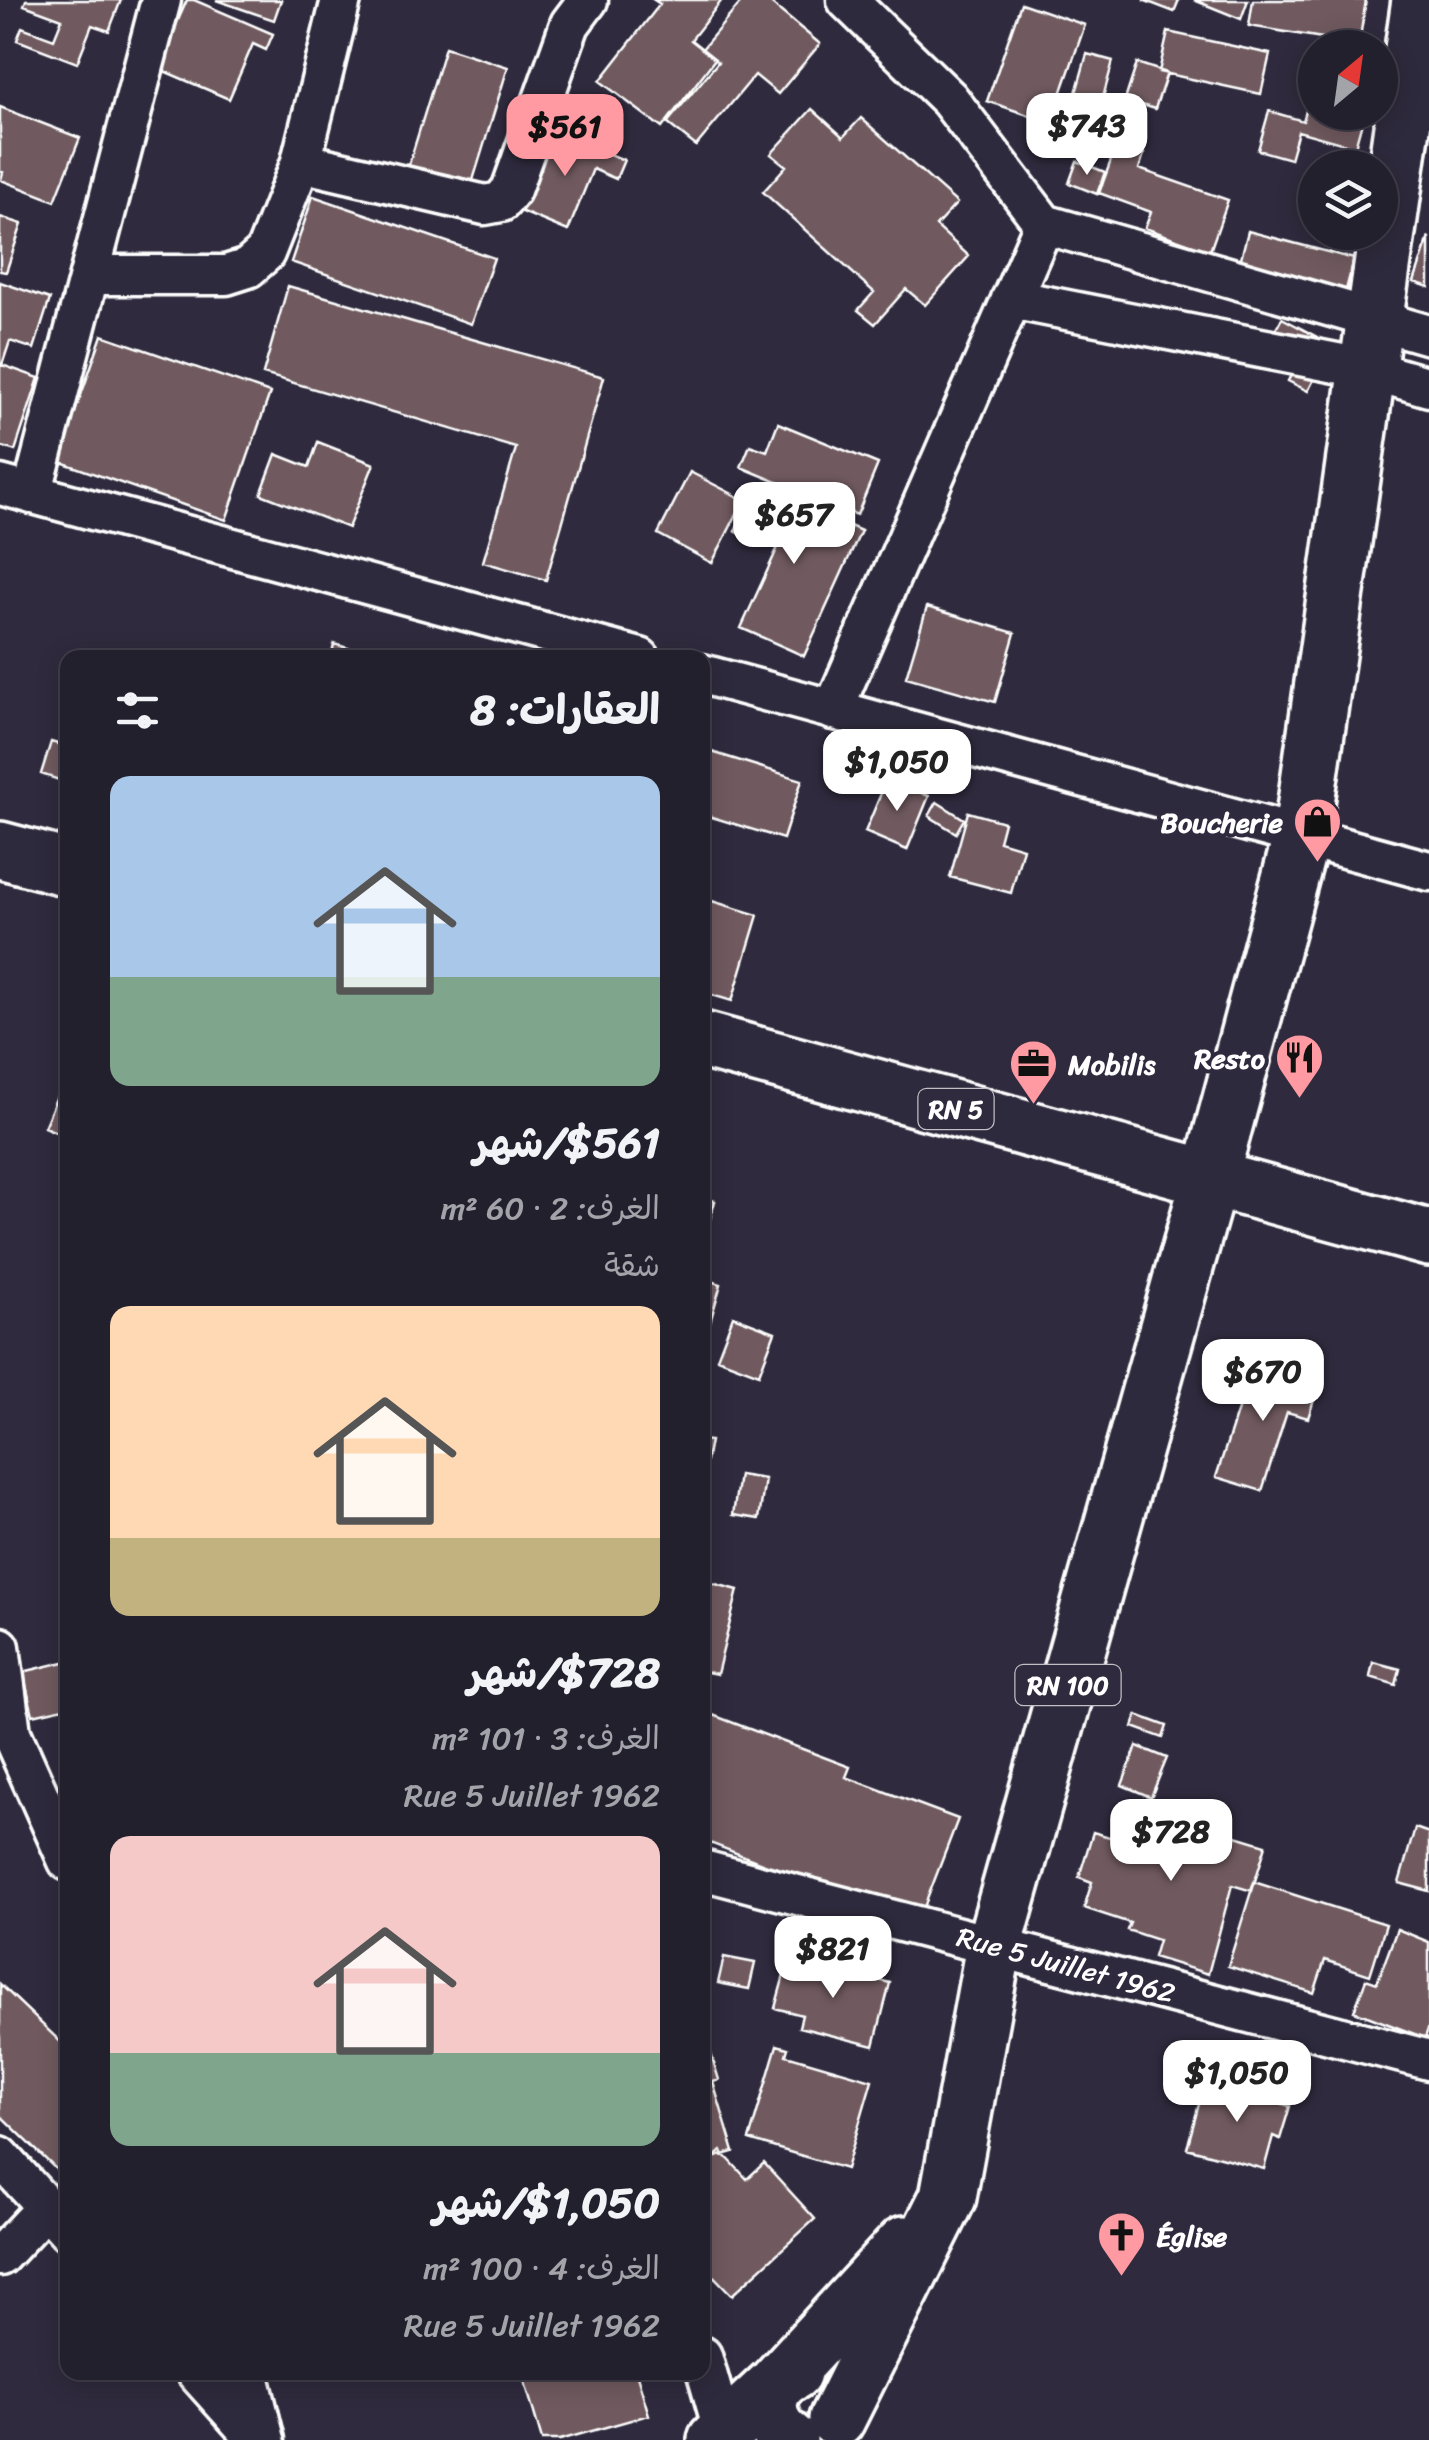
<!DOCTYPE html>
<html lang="ar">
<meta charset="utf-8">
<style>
body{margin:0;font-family:Sriracha,"Playpen Sans Arabic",sans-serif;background:#2f2d3a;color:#f1f3f6;direction:rtl;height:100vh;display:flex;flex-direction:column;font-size:38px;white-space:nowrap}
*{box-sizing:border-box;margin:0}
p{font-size:32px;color:#a3a3aa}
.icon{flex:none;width:55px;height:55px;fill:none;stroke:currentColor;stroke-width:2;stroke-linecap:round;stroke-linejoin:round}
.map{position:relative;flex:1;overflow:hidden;direction:ltr}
.sheet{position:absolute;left:60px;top:650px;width:650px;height:1730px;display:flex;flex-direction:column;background:#23202e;border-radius:20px;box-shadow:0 5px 25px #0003,0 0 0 2px #403e4a;direction:rtl}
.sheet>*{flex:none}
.needle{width:65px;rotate:29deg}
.buttons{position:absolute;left:1298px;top:30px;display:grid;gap:20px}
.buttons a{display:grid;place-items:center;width:100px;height:100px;border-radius:50%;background:#23202e;box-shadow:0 5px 25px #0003,0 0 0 2px #403e4a;font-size:50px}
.price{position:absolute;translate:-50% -85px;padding:0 22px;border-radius:20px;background:#fff;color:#222;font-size:32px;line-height:65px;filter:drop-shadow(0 2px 5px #0008)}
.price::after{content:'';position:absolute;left:50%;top:60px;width:30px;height:22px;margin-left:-15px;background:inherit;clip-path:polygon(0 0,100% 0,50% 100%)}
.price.on{background:#ff9aa2;color:#111}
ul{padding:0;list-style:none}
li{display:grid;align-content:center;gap:20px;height:530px;padding:0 50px}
li span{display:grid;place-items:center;height:310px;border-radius:20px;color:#555}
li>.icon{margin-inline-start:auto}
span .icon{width:180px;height:180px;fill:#fffc;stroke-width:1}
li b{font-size:42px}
h2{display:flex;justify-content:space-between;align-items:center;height:120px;padding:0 50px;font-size:42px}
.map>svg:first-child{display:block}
.building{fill:#6f5a5e;stroke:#fff;stroke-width:2.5}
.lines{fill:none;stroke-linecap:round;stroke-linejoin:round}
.street-casing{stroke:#fff;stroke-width:45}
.primary-casing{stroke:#fff;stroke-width:62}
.street{stroke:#2f2a3d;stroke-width:38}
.primary{stroke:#2f2a3d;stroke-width:55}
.labels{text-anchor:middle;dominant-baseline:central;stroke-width:8;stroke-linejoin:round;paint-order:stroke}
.shield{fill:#2f2a3d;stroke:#c1bfc5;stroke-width:2.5}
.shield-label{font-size:25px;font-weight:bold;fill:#fff}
.poi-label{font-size:28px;font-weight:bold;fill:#fff;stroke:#2f2a3d;text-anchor:end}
.street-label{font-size:28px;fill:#fff;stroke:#2f2a3d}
</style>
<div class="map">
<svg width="1429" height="2440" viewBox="0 0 1429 2440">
<rect width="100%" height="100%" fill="#2f2a3d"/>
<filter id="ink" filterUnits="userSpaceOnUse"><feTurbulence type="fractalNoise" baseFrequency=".01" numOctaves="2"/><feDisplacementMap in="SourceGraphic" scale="20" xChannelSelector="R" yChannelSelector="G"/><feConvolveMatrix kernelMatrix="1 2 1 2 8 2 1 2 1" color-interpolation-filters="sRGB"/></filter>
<g filter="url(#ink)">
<path class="building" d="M26 0H121L109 31 92 25 77 63 17 40 22 27 54 39 62 19 24 5Z
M187 0H194L273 34 266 50 253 44 229 99 157 68Z
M216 0H281L274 20Z
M654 0H722L691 40 715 59 662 128 600 81 660 4Z
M743 0H767L820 44 778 94 755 75 696 146 667 123 718 62 702 49Z
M1143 0H1179L1174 12Z
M1194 0H1248L1241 19Z
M1253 0H1366L1359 44 1249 26Z
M1021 3 1085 25 1051 123 987 101Z
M1168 32 1270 54 1261 94 1159 72Z
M445 47 508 67 470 190 407 171Z
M1087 54 1113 61 1102 101 1076 93Z
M1137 63 1167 73 1155 109 1125 100Z
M1315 80V112H1359L1358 117 1363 118 1355 147 1298 131 1290 159 1258 150 1269 111 1303 121Z
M0 107 80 138 55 201 1 180 3 172 0 171Z
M812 109 843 137 861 118 957 203 936 226 969 256 925 305 906 289 875 324 858 310 874 292 763 192 786 166 771 154Z
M553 131 624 160 616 179 593 169 568 231 520 211Z
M1117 144 1144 154 1139 169 1228 200 1210 251 1145 228 1151 212 1099 193Z
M1077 161 1105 172 1097 194 1069 183Z
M313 196 494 258 471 324 291 262Z
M0 217 22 224 6 272 0 271Z
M1248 231 1354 259 1346 290 1240 262Z
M1429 237V287L1414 282Z
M0 282 50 299 34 349 10 341 2 365 39 378 15 451 0 446Z
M288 286 604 377 546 580 483 562 516 448 263 374Z
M1282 318 1332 345 1308 391 1288 381 1298 361 1270 340Z
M102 335 270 393 226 520 58 461Z
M778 423 878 464 857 515 741 467 750 445 767 451Z
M318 442 374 464 348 528 261 494 276 454 309 467Z
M690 472 744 500 712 563 658 534Z
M756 484 861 531 804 656 741 628 784 534 776 531 769 546 735 531Z
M927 607 1015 633 995 702 906 677Z
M334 644 382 658H331Z
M51 742 68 747V764L62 781 41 774Z
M702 749 802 780 783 839 702 814Z
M887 779 929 796 907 850 865 832Z
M937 802 964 819 956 833 929 816Z
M968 812 1004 822 999 841 1023 848 1011 893 950 877Z
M702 898 758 915 732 1001 702 992Z
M57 1096 68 1100V1137L44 1127Z
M702 1198 715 1201 702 1249Z
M702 1278 721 1284 704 1343 702 1342Z
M733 1316 775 1332 759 1374 717 1358Z
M1253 1363 1319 1385 1308 1418 1287 1412 1262 1491 1216 1477Z
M702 1440 710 1441 702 1481Z
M739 1475 765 1479 759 1519 733 1515Z
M704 1581 738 1590 717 1674 702 1671Z
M68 1661V1707L33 1715 23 1672Z
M1373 1662 1400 1669 1396 1685 1370 1677Z
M702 1711 850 1767 846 1777 958 1819 918 1923 702 1840Z
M1137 1715 1167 1726 1163 1738 1133 1727Z
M1137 1746 1167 1758 1151 1797 1122 1785Z
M1144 1808 1266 1845 1252 1891 1232 1885 1208 1974 1153 1957 1158 1940 1127 1930 1130 1923 1084 1908 1092 1882 1079 1877 1093 1832 1133 1844Z
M1415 1828 1429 1833V1891L1399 1883Z
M1254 1882 1386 1924 1370 1975 1325 1960 1314 1993 1228 1966Z
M1397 1929 1429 1942V2026L1425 2038 1354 2011 1366 1979 1377 1983Z
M724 1957 755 1963 749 1989 718 1983Z
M789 1957 890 1983 874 2046 799 2027 802 2015 775 2008Z
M0 1984 68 2049V2171L63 2176 0 2115Z
M702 2024 719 2080 713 2082 734 2152 702 2161Z
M777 2045 788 2048 786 2055 872 2080 846 2169 749 2140Z
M1205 2082 1290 2106 1280 2139 1273 2136 1264 2169 1187 2148Z
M721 2151 747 2179 764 2163 815 2219 732 2295 702 2264V2222L708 2217 702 2211V2168Z
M522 2372H636L649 2415 560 2440H542Z"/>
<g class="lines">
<defs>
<path id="street" d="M847 0 949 99 1044 224 1429 335
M301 162 485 205 501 202 511 190 570 24 588 0
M90 275H226L248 268 265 253 301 162 341 0
M1011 299 1367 369 1429 387
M0 485 640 658
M32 494 161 0
M702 674 1429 871
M833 710 1044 224
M0 1647 11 1733 68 1861
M702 1870 1429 2060
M0 2156 68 2231
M0 2256 46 2207
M702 2356 726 2440
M196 2372 257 2440
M248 2372 265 2440"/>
<path id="primary" d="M0 850 68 868
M702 1040 1429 1238
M837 2419 948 2197 994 1946 1210 1178 1301 838 1420 0
M716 2440 776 2384 905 2244
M789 2440C762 2421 762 2387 793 2372"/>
</defs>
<use href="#street" class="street-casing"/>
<use href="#primary" class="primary-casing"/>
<use href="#street" class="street"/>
<use href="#primary" class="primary"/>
</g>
</g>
<defs>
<symbol id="shop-pin" viewBox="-11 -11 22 30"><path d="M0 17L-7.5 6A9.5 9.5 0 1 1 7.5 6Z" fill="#ff9aa2" stroke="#2f2a3d"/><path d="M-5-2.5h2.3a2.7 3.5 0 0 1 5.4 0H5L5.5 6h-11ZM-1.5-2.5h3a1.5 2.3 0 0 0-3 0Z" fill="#111"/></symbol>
<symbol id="restaurant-pin" viewBox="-11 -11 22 30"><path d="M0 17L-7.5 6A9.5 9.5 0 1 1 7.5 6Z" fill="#ff9aa2" stroke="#2f2a3d"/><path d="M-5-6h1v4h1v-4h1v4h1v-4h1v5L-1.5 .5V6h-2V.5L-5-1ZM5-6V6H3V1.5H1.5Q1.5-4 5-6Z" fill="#111"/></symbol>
<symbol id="office-pin" viewBox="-11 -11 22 30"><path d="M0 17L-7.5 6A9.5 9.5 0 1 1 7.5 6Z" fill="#ff9aa2" stroke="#2f2a3d"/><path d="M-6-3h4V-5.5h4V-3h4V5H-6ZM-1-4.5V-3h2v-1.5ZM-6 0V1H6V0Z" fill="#111"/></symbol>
<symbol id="church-pin" viewBox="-11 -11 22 30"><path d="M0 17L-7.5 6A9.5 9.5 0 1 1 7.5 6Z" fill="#ff9aa2" stroke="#2f2a3d"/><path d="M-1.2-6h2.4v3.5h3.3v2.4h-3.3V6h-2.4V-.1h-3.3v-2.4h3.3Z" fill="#111"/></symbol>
</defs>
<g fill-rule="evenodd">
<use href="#shop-pin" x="1290" y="794" width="55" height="75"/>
<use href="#restaurant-pin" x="1272" y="1030" width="55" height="75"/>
<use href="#office-pin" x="1006" y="1036" width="55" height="75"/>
<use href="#church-pin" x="1094" y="2208" width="55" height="75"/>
</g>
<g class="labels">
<g class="shield">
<rect x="918.5" y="1089" width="75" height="40" rx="8"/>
<rect x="1015.5" y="1665" width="105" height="40" rx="8"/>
</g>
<g class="shield-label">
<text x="956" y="1109">RN 5</text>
<text x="1068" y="1685">RN 100</text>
</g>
<g class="poi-label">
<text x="1283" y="822">Boucherie</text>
<text x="1265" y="1058">Resto</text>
<text x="1068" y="1064" text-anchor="start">Mobilis</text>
<text x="1156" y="2236" text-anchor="start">Église</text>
</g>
<g class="street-label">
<text transform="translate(1066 1965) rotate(15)">Rue 5 Juillet 1962</text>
</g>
</g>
</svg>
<div class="buttons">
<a><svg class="needle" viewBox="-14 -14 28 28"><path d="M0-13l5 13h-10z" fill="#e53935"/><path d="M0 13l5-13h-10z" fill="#a3a3aa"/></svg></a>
<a><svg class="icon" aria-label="layers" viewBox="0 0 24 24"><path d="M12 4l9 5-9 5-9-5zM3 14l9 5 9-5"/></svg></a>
</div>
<b class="price" style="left:1087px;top:178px">$743</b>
<b class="price on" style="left:565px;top:179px">$561</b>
<b class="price" style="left:794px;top:567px">$657</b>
<b class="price" style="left:897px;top:814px">$1,050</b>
<b class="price" style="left:1263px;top:1424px">$670</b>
<b class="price" style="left:1171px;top:1884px">$728</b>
<b class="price" style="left:833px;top:2001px">$821</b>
<b class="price" style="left:1237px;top:2125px">$1,050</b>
<section class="sheet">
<h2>العقارات: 8<svg class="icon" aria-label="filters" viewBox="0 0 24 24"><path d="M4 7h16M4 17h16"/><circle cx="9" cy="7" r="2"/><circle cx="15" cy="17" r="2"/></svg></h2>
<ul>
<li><span style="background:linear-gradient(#a9c7e8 65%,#7fa58c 0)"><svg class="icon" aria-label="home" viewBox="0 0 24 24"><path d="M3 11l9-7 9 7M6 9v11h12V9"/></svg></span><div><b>$561/شهر</b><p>الغرف: 2 · 60 m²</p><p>شقة</p></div></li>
<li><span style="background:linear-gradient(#ffd9b3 75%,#c2b280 0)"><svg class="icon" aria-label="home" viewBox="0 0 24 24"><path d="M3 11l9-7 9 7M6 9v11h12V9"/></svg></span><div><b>$728/شهر</b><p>الغرف: 3 · 101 m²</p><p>Rue 5 Juillet 1962</p></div></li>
<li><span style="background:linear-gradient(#f6c9c9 70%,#7fa58c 0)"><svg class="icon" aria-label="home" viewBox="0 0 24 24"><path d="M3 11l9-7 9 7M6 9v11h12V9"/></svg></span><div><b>$1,050/شهر</b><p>الغرف: 4 · 100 m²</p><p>Rue 5 Juillet 1962</p></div></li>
</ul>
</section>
</div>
